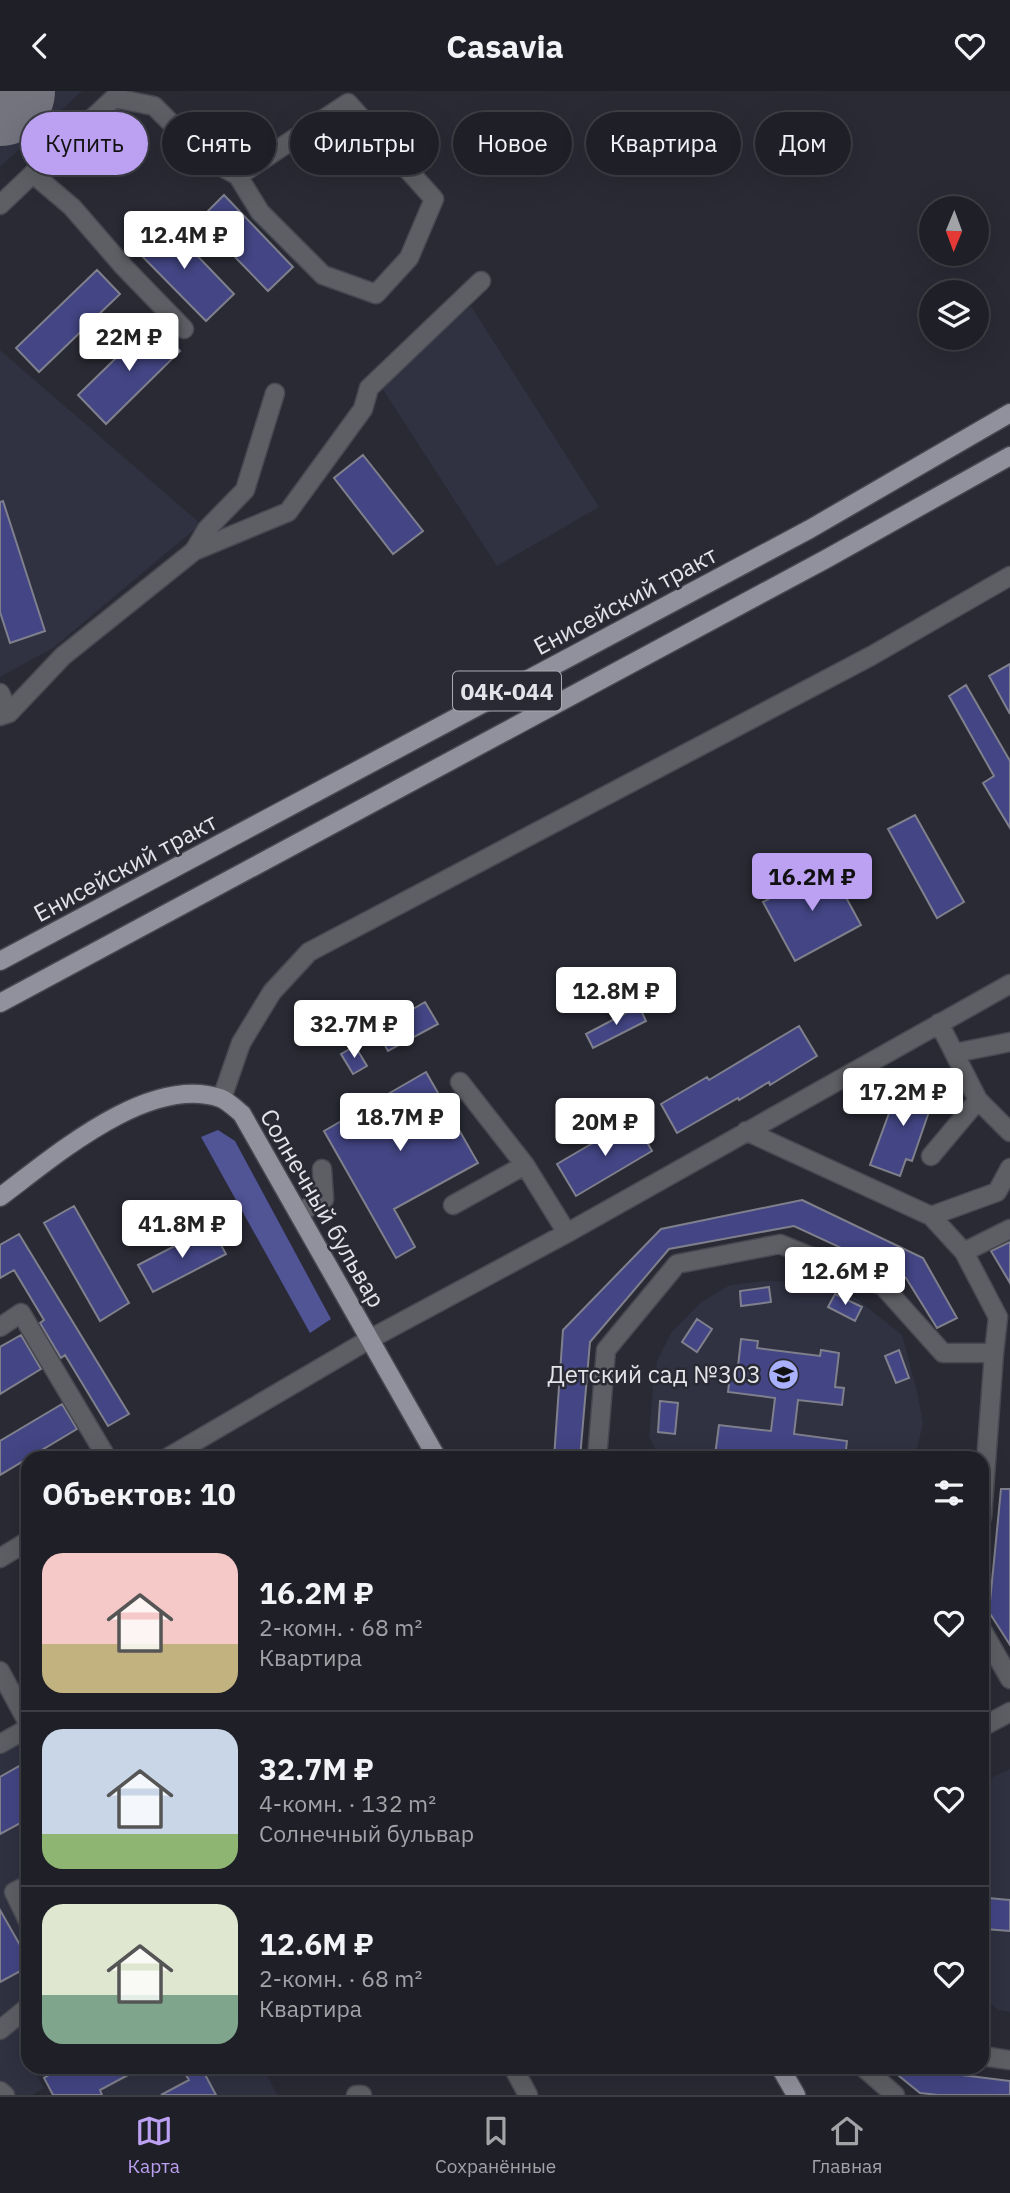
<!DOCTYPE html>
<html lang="ru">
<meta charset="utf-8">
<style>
body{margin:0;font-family:"IBM Plex Sans",sans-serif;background:#2c2d33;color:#f1f3f6;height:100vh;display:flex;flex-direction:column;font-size:26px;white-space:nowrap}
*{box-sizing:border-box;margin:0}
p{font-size:23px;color:#a1a3a7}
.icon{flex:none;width:38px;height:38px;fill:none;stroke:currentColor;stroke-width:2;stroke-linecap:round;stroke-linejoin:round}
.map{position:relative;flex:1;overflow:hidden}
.side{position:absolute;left:21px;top:1360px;width:968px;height:623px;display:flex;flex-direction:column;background:#1f2027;border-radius:21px;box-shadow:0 7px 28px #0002,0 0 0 2px #3c3e44}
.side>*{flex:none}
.guide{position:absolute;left:21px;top:21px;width:970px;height:63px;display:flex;gap:14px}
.needle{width:46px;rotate:181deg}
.fabs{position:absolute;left:919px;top:105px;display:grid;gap:14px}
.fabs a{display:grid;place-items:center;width:70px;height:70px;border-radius:50%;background:#1f2027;box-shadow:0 7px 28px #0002,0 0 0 2px #3c3e44;font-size:35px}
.price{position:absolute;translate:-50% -60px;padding:0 16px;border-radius:7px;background:#fff;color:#222;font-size:23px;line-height:46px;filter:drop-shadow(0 2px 4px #0008)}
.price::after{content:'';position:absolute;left:50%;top:42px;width:21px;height:16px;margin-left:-10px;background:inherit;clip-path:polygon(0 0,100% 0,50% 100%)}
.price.on{background:#bca0f2;color:#111}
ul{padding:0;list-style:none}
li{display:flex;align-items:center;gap:21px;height:175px;padding:0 21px}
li+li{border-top:2px solid #3c3e44}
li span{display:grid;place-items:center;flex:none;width:196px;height:140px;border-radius:21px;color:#555}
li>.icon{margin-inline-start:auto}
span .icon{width:84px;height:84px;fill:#fffc;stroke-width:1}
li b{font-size:30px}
h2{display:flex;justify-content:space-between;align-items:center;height:84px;padding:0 21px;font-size:30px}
.chip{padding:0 24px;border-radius:32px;background:#1f2027;box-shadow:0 7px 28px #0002,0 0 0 2px #3c3e44;font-size:24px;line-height:63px}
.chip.on{background:#bca0f2;color:#111}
header{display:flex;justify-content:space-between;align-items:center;height:91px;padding:0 21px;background:#1f2027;font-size:32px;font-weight:700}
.tab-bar{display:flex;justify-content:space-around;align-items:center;height:98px;border-top:2px solid #3c3e44;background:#1f2027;font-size:19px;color:#a1a3a7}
.tab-bar a{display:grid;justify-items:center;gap:4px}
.tab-bar .on{color:#bca0f2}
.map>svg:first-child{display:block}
.built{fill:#303141}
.forest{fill:#515495}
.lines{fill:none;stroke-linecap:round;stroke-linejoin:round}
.runway{stroke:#74747e;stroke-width:108}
.building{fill:#434584;stroke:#7f808c;stroke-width:2}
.minor-casing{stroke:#474851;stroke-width:21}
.major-casing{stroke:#474851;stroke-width:21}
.minor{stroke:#5e5f64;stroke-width:18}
.major{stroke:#90919c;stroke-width:18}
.labels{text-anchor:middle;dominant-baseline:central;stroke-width:5;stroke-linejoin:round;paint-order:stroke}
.shield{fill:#292a34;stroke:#abacb3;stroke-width:2}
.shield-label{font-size:23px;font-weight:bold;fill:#e3e3ea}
.street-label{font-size:24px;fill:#e3e3ea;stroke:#292a34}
.poi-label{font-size:24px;fill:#e3e3ea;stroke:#292a34;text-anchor:end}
</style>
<header><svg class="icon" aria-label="back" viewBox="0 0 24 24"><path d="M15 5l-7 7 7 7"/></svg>Casavia<svg class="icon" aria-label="heart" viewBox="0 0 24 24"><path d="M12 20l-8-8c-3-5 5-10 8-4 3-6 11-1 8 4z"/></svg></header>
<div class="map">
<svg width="1010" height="2004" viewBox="0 0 1010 2004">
<rect width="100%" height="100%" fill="#292a34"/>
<path class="built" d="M0 0H82L0 76Z
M471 215 599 416 497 475 380 294Z
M0 259 201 433 53 557 0 586Z
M763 1190 808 1191 856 1207 902 1244 917 1300 923 1332 915 1367H660L649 1346 653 1296 657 1270 671 1242 701 1211 730 1194Z
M25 1648 28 1653V1953L22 1957 28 1968V1976H32L44 1997 32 2004H0V1662Z
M1010 1678V1921L998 1919 982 1905V1691Z
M38 1976H263L277 2004H53Z"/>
<path class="forest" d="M218 1039 235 1050 331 1228 310 1242 201 1046Z"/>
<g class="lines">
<path class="runway" d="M0 1 1 0"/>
</g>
<path class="building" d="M224 104 293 176 268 200 199 129Z
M163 129 234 203 206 230 134 157Z
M97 179 120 203 39 281 16 257Z
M152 232 180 260 106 333 78 304Z
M363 364 423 440 393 463 334 387Z
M3 410 45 540 10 552 0 521V411Z
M1010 573V623L989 585Z
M966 594 1010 670V737L983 692 994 685 949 605Z
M915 724 964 811 937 827 888 738Z
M829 775 861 834 795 870 763 811Z
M425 911 438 933 388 960 373 933 410 913 413 918Z
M639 915 646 930 593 957 586 943Z
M799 935 817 965 770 994 769 991 739 1009 738 1007 677 1042 661 1013 707 986 709 989Z
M355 955 367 975 353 983 341 963Z
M426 981 478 1072 394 1118 415 1156 396 1167 324 1040Z
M902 987 930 997 926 1010 932 1012 912 1070 906 1068 900 1085 870 1074Z
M634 1028 652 1060 576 1105 557 1073Z
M802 1109 923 1167 957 1227 937 1237 906 1187 794 1135 669 1158 590 1251 580 1367H554L563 1239 661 1138Z
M74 1115 129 1212 100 1230 44 1132Z
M211 1136 226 1163 153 1201 138 1174Z
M19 1143 129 1323 108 1335 65 1264 61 1267 40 1232 44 1229 14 1179 0 1187V1154Z
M1010 1151V1192L991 1160Z
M769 1196 771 1211 741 1215 740 1200Z
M835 1203 862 1216 855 1230 828 1216Z
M697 1228 712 1238 697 1261 682 1251Z
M21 1244 41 1278 0 1303V1256Z
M741 1248 758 1250 757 1257 820 1265 821 1259 839 1262 835 1296 844 1297 842 1314 798 1309 794 1343 847 1350 845 1367H734L715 1364 719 1334 771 1340 775 1307 728 1301 730 1284 737 1285Z
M899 1259 909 1287 896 1292 885 1265Z
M660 1310 678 1312 675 1343 658 1341Z
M62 1313 77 1338 0 1384V1350Z
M1001 1398H1010V1554L989 1521Z
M28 1670V1728L0 1743V1686Z
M988 1807 1010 1809V1840L985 1838Z
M0 1819 28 1868V1876L0 1891Z
M63 1976H143L100 1999 102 2004H53L44 1987Z
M181 1976H201L216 2004H161L189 1989Z
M888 1976H924L929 1980 1010 1990V2004H938L920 2002Z"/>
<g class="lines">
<defs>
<path id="minor" d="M0 114 41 75
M184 238 124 176 72 116 33 83 114 7 154 15 205 66 238 85 348 12 434 108 409 167 376 203 323 184 260 121 238 85
M194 460 207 438 245 399 275 302
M0 602 9 622
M0 625 9 622 63 565 194 460 288 421 363 318 369 297 481 190
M939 932 978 1009 1010 1041
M955 962 1010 951
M460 991 525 1074 567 1142
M222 1007 241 952 272 901 309 861 871 565 1010 485
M746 1040 931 1125 997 1101 1010 1077
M931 1065 978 1009
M453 1114 525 1074
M298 1122 324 1108 322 1078
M964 1161 1010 1138
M0 1236 21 1222 107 1367
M167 1367 370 1248 567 1142 1010 893
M597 1367 606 1259 677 1173 780 1153 883 1195 943 1262H994L998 1226 964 1161 931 1125
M982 1426 994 1262
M0 1467 28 1450
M982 1539 1010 1588
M0 1580 28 1632
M982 1636 1010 1621
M0 1653 28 1637
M28 1794 14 1801 28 1830
M0 1939 28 1916
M982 1965 1010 1969
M513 1976 528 2004
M863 1976 895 2004
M0 2000 5 2004
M356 2004H362"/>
<path id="major" d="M0 870 810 438 1010 322
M0 912 826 468 1010 365
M0 1106C54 1066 148 983 220 1007 228 1010 236 1018 242 1023L437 1367
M780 1976 796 2004"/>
</defs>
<use href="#minor" class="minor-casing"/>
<use href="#major" class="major-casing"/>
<use href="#minor" class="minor"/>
<use href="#major" class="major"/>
</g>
<defs>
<symbol id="school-disc" viewBox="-11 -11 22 22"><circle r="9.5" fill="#a9b0fc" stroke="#292a34"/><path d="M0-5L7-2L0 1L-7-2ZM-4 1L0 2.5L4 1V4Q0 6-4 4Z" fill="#111"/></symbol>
</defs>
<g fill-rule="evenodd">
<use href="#school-disc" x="766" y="1266" width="35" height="35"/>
</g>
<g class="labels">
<rect class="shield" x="453" y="580.5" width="108" height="39" rx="5"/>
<g class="shield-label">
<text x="507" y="600">04К-044</text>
</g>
<g class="street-label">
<text transform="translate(625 509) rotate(-28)">Енисейский тракт</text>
<text transform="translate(125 776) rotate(-28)">Енисейский тракт</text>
<text transform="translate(323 1117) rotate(60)">Солнечный бульвар</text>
</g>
<g class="poi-label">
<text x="761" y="1283">Детский сад №303</text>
</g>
</g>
</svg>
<div class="fabs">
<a><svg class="needle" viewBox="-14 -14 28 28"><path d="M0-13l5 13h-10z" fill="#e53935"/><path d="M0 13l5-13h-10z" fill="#a1a3a7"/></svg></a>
<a><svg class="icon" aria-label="layers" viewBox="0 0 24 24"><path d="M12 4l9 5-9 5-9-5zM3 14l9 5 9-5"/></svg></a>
</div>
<b class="price" style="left:184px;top:180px">12.4M ₽</b>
<b class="price" style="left:129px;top:282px">22M ₽</b>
<b class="price on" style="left:812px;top:822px">16.2M ₽</b>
<b class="price" style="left:616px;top:936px">12.8M ₽</b>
<b class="price" style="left:354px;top:969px">32.7M ₽</b>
<b class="price" style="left:903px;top:1037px">17.2M ₽</b>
<b class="price" style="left:400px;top:1062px">18.7M ₽</b>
<b class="price" style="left:605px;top:1067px">20M ₽</b>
<b class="price" style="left:182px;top:1169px">41.8M ₽</b>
<b class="price" style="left:845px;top:1216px">12.6M ₽</b>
<div class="guide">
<a class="chip on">Купить</a>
<a class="chip">Снять</a>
<a class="chip">Фильтры</a>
<a class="chip">Новое</a>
<a class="chip">Квартира</a>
<a class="chip">Дом</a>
</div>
<section class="side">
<h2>Объектов: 10<svg class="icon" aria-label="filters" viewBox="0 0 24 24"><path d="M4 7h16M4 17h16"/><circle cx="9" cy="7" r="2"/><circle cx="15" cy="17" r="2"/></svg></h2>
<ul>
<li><span style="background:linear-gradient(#f6c9c9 65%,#c2b280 0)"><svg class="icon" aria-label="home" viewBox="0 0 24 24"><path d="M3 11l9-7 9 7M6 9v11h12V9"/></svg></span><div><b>16.2M ₽</b><p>2-комн. · 68 m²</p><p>Квартира</p></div><svg class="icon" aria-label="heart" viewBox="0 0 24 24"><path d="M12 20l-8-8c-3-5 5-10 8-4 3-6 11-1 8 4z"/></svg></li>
<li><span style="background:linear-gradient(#c9d6e8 75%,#8fb573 0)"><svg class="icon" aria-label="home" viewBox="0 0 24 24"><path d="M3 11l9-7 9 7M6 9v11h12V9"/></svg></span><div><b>32.7M ₽</b><p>4-комн. · 132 m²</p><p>Солнечный бульвар</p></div><svg class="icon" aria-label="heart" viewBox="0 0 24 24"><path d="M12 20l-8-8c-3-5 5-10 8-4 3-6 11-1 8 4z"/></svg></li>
<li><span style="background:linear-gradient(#dfe7d0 65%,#7fa58c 0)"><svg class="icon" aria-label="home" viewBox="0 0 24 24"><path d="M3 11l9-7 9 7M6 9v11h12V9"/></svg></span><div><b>12.6M ₽</b><p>2-комн. · 68 m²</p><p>Квартира</p></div><svg class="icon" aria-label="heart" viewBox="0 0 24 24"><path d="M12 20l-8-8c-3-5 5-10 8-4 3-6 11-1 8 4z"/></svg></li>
</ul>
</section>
</div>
<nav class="tab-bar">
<a class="on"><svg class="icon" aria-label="map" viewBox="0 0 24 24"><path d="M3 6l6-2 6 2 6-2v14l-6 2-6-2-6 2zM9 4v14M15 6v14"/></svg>Карта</a>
<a><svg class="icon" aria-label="saved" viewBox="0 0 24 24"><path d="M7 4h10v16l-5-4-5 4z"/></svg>Сохранённые</a>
<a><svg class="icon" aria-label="home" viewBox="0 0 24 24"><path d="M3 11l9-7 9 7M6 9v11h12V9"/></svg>Главная</a>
</nav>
